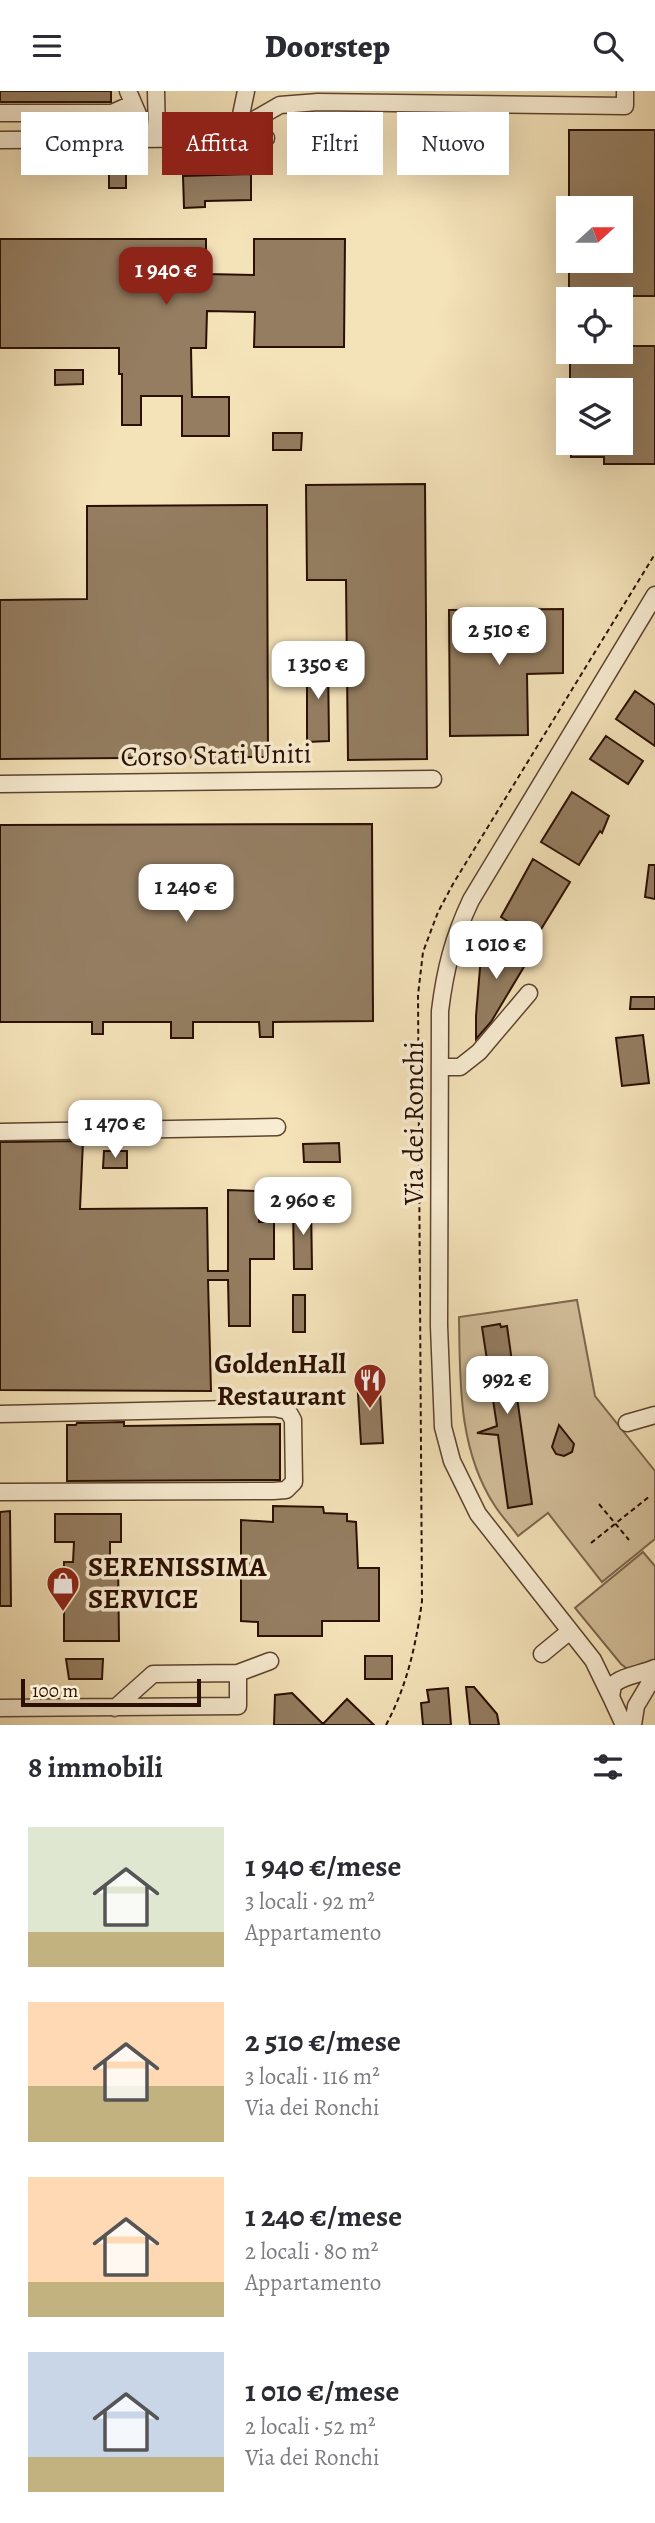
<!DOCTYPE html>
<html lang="it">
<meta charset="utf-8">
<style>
body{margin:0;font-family:Alegreya,serif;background:#f2f2f3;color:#2b2b33;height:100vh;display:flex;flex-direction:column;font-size:26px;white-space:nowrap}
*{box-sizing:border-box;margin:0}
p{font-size:23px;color:#7c7c81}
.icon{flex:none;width:38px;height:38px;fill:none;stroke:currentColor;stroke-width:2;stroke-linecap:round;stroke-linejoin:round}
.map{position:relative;height:1634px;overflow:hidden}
.sheet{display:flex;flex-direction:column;background:#fff;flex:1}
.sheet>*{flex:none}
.top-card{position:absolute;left:21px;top:21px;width:614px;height:63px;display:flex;gap:14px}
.needle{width:46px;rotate:69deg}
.buttons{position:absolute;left:556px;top:105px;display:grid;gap:14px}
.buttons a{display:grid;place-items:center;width:77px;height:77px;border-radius:0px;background:#fff;box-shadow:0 7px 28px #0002;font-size:35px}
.scale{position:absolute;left:21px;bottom:18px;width:180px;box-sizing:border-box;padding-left:7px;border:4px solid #2b1001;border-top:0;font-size:19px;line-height:24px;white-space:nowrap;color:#2b1001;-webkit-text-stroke:5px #f8ecd2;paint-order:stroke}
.price{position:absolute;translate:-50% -60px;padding:0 16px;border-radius:14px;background:#fff;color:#222;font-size:23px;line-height:46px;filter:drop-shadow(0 2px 4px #0008)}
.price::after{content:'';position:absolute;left:50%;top:42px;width:21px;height:16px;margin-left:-10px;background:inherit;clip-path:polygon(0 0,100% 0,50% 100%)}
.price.selected{background:#8f2418;color:#fff}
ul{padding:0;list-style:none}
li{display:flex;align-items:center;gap:21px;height:175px;padding:0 28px}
li span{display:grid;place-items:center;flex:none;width:196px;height:140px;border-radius:0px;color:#555}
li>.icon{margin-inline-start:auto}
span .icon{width:84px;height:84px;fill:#fffc;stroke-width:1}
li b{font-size:30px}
h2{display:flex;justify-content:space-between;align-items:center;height:84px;padding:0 28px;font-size:30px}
.pill{padding:0 24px;border-radius:0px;background:#fff;box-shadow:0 7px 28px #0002;font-size:24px;line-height:63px}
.pill.selected{background:#8f2418;color:#fff}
header{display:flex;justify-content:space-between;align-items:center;height:91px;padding:0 28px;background:#fff;font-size:32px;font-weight:800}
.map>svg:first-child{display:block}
.green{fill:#d2be9a;stroke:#7e674e;stroke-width:2}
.building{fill:#947d61;stroke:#2b1001;stroke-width:2}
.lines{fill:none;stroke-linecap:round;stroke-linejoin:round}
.minor-casing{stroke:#5d442f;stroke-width:19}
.path{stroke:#2b1001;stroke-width:2;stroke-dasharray:5 3.5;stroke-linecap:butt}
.minor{stroke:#f8ecd2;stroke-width:16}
.labels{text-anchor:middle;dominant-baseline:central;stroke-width:7;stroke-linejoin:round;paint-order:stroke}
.street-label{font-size:28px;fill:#2b1001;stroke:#f8ecd2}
.poi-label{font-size:28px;font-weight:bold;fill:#2b1001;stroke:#f8ecd2;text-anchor:end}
</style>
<header><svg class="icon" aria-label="menu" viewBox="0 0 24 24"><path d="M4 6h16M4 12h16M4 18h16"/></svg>Doorstep<svg class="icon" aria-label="search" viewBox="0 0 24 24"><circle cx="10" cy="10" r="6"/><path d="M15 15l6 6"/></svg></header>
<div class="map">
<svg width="655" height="1634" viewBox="0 0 655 1634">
<rect width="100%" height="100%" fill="#f4e2b9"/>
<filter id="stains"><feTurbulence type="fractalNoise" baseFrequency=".00286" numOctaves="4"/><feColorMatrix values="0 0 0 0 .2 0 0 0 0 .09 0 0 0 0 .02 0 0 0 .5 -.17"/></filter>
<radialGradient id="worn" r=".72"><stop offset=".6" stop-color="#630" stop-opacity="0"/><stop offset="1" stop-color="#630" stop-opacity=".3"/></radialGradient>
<path class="green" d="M577 1209 595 1305 655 1380V1448L602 1491 548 1422 518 1445C511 1435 502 1426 495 1415 458 1359 460 1290 459 1226Z
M643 1461 655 1475V1569L641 1581 630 1580 621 1573 575 1517Z"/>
<path class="building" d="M0 0H111V11H0Z
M569 39H655V205H627V208H569V170H621V117H569Z
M109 72H126V97H109Z
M251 83V109L205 110V116L184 117 183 85Z
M0 148H206V183L254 184V148H345L344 256H254L255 221 207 220 206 257H191L192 306H229V345H182V305H141V334H122V283H119V257H0Z
M621 255H655V373H604V366H571V352H621V299H570V261H621Z
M55 279H83V293L55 294Z
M273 342H302L301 359H273Z
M425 393 427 668 348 669 346 489H307L306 394Z
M267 414 268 666 0 668V509L87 508V415Z
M563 518V582L527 583 528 644 450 645 449 519Z
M307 568H328L329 650 307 651Z
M635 600 655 614V655L616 628Z
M606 645 643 670 628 693 590 668Z
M572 701 609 725 602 742 600 740 579 774 541 751Z
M372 733 373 930 273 931V946H260L259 931H193V947H171V931H103V943H92V931H0V734Z
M533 768 570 791 535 848 501 826Z
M649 774H655V808L645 806Z
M491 846 528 869 491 931 476 948V925L480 877 484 858Z
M631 906H655V918H630Z
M643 944 649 992 622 995 616 947Z
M83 1050 80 1118 207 1117 208 1180H228V1099L259 1100V1131H274V1168H250V1235H229L228 1189H208L211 1300 0 1299V1051Z
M339 1052 340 1071H304L303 1053Z
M104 1060H127V1077H103Z
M311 1113 312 1178H294L293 1114Z
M293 1204H305V1241H293Z
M500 1233 501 1236 507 1235 532 1413 508 1417 498 1344 477 1342 497 1335 482 1236Z
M379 1285 383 1352 361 1353 357 1287Z
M124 1331V1335L280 1333V1389L67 1390V1334H76L77 1332Z
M559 1334 574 1353 572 1361 564 1365 556 1363 552 1356Z
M273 1415 323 1416 324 1422 347 1423V1430L356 1431 358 1477H379V1530H322V1545H258V1531L241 1530V1429L273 1431Z
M10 1420 11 1515H0V1421Z
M55 1423H121V1451H110V1470L118 1471 119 1550H64V1471H73L74 1451H55Z
M365 1565H392V1588H365Z
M66 1568H103L102 1588H69Z
M466 1596H474L497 1623 499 1634H470Z
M448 1597 451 1634H423L421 1612 429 1611 427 1599Z
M292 1602 323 1633 347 1608 374 1634H274L275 1604Z"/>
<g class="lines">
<defs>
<path id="minor" d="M128 0 140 28 142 47
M156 0 157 47
M0 22H112L132 13
M238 38 246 0
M214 47 238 38 280 14 318 11 625 15V0
M0 49 266 47
M0 693 433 688
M441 976H460L479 961 529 902
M0 1041 277 1036
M0 1323 274 1317 288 1320 293 1329 294 1391 286 1399 273 1400 0 1401
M627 1332 655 1324
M542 1563 570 1540
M238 1582 270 1570
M611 1606 593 1569 478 1423 452 1370 443 1336 439 1235 440 920C445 879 453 847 471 809L655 504
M0 1617 238 1615V1582L153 1583 115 1617
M624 1634 611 1606 613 1594C621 1585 642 1583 655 1577
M633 1634 636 1615 655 1583"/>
</defs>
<use href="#minor" class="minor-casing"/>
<path class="path" d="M599 1413 629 1449
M591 1452 650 1405
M386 1634C407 1595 416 1554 422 1510L418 904 423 861 438 821 453 793 655 463"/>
<use href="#minor" class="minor"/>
</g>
<defs>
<symbol id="restaurant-pin" viewBox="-11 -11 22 30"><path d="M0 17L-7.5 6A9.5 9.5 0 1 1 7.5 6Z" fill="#8f2418" stroke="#f8ecd2"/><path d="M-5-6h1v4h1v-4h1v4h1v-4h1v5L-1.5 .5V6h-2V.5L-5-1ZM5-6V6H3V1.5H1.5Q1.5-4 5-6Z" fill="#fff"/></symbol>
<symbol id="shop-pin" viewBox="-11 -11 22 30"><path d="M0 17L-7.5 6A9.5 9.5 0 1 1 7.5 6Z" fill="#8f2418" stroke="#f8ecd2"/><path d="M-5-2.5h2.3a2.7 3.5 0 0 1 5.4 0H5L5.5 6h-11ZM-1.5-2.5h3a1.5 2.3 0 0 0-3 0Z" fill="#fff"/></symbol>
</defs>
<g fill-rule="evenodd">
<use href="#restaurant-pin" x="351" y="1270" width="38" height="52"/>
<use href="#shop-pin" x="44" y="1473" width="38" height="52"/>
</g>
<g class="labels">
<g class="street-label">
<text transform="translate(216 664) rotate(-1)">Corso Stati Uniti</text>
<text transform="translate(414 1032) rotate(-90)">Via dei Ronchi</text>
</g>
<g class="poi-label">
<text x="346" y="1273">GoldenHall<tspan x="346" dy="32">Restaurant</tspan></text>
<text x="88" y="1476" text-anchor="start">SERENISSIMA<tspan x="88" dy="32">SERVICE</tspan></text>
</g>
</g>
<rect width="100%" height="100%" filter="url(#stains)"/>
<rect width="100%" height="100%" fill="url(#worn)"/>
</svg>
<div class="buttons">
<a><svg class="needle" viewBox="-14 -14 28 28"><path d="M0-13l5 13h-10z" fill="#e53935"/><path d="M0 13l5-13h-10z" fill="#7c7c81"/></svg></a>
<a><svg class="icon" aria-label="locate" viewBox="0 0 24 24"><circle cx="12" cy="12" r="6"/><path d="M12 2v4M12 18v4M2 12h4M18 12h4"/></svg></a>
<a><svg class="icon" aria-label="layers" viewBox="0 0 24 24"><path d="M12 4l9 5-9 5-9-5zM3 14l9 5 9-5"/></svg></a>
</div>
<div class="scale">100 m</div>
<b class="price selected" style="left:166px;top:216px">1 940 €</b>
<b class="price" style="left:499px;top:576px">2 510 €</b>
<b class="price" style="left:318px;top:610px">1 350 €</b>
<b class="price" style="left:186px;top:833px">1 240 €</b>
<b class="price" style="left:496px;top:890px">1 010 €</b>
<b class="price" style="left:115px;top:1069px">1 470 €</b>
<b class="price" style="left:303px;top:1146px">2 960 €</b>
<b class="price" style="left:507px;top:1325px">992 €</b>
<div class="top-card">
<a class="pill">Compra</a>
<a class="pill selected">Affitta</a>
<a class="pill">Filtri</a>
<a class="pill">Nuovo</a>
</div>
</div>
<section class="sheet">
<h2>8 immobili<svg class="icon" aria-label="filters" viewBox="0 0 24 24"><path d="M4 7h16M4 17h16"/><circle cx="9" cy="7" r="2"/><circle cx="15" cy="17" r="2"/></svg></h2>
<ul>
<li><span style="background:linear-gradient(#dfe7d0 75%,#c2b280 0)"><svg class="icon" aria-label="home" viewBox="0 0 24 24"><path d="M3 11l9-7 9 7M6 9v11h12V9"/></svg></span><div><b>1 940 €/mese</b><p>3 locali · 92 m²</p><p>Appartamento</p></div></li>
<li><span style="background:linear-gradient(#ffd9b3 60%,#c2b280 0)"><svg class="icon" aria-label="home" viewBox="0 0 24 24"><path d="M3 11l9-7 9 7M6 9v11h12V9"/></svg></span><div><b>2 510 €/mese</b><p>3 locali · 116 m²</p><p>Via dei Ronchi</p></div></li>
<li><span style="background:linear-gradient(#ffd9b3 75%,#c2b280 0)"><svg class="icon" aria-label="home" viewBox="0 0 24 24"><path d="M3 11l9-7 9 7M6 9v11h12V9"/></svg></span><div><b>1 240 €/mese</b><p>2 locali · 80 m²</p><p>Appartamento</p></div></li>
<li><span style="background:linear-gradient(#c9d6e8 75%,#c2b280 0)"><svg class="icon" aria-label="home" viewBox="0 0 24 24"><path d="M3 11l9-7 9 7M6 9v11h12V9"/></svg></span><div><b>1 010 €/mese</b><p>2 locali · 52 m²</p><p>Via dei Ronchi</p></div></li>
</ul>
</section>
